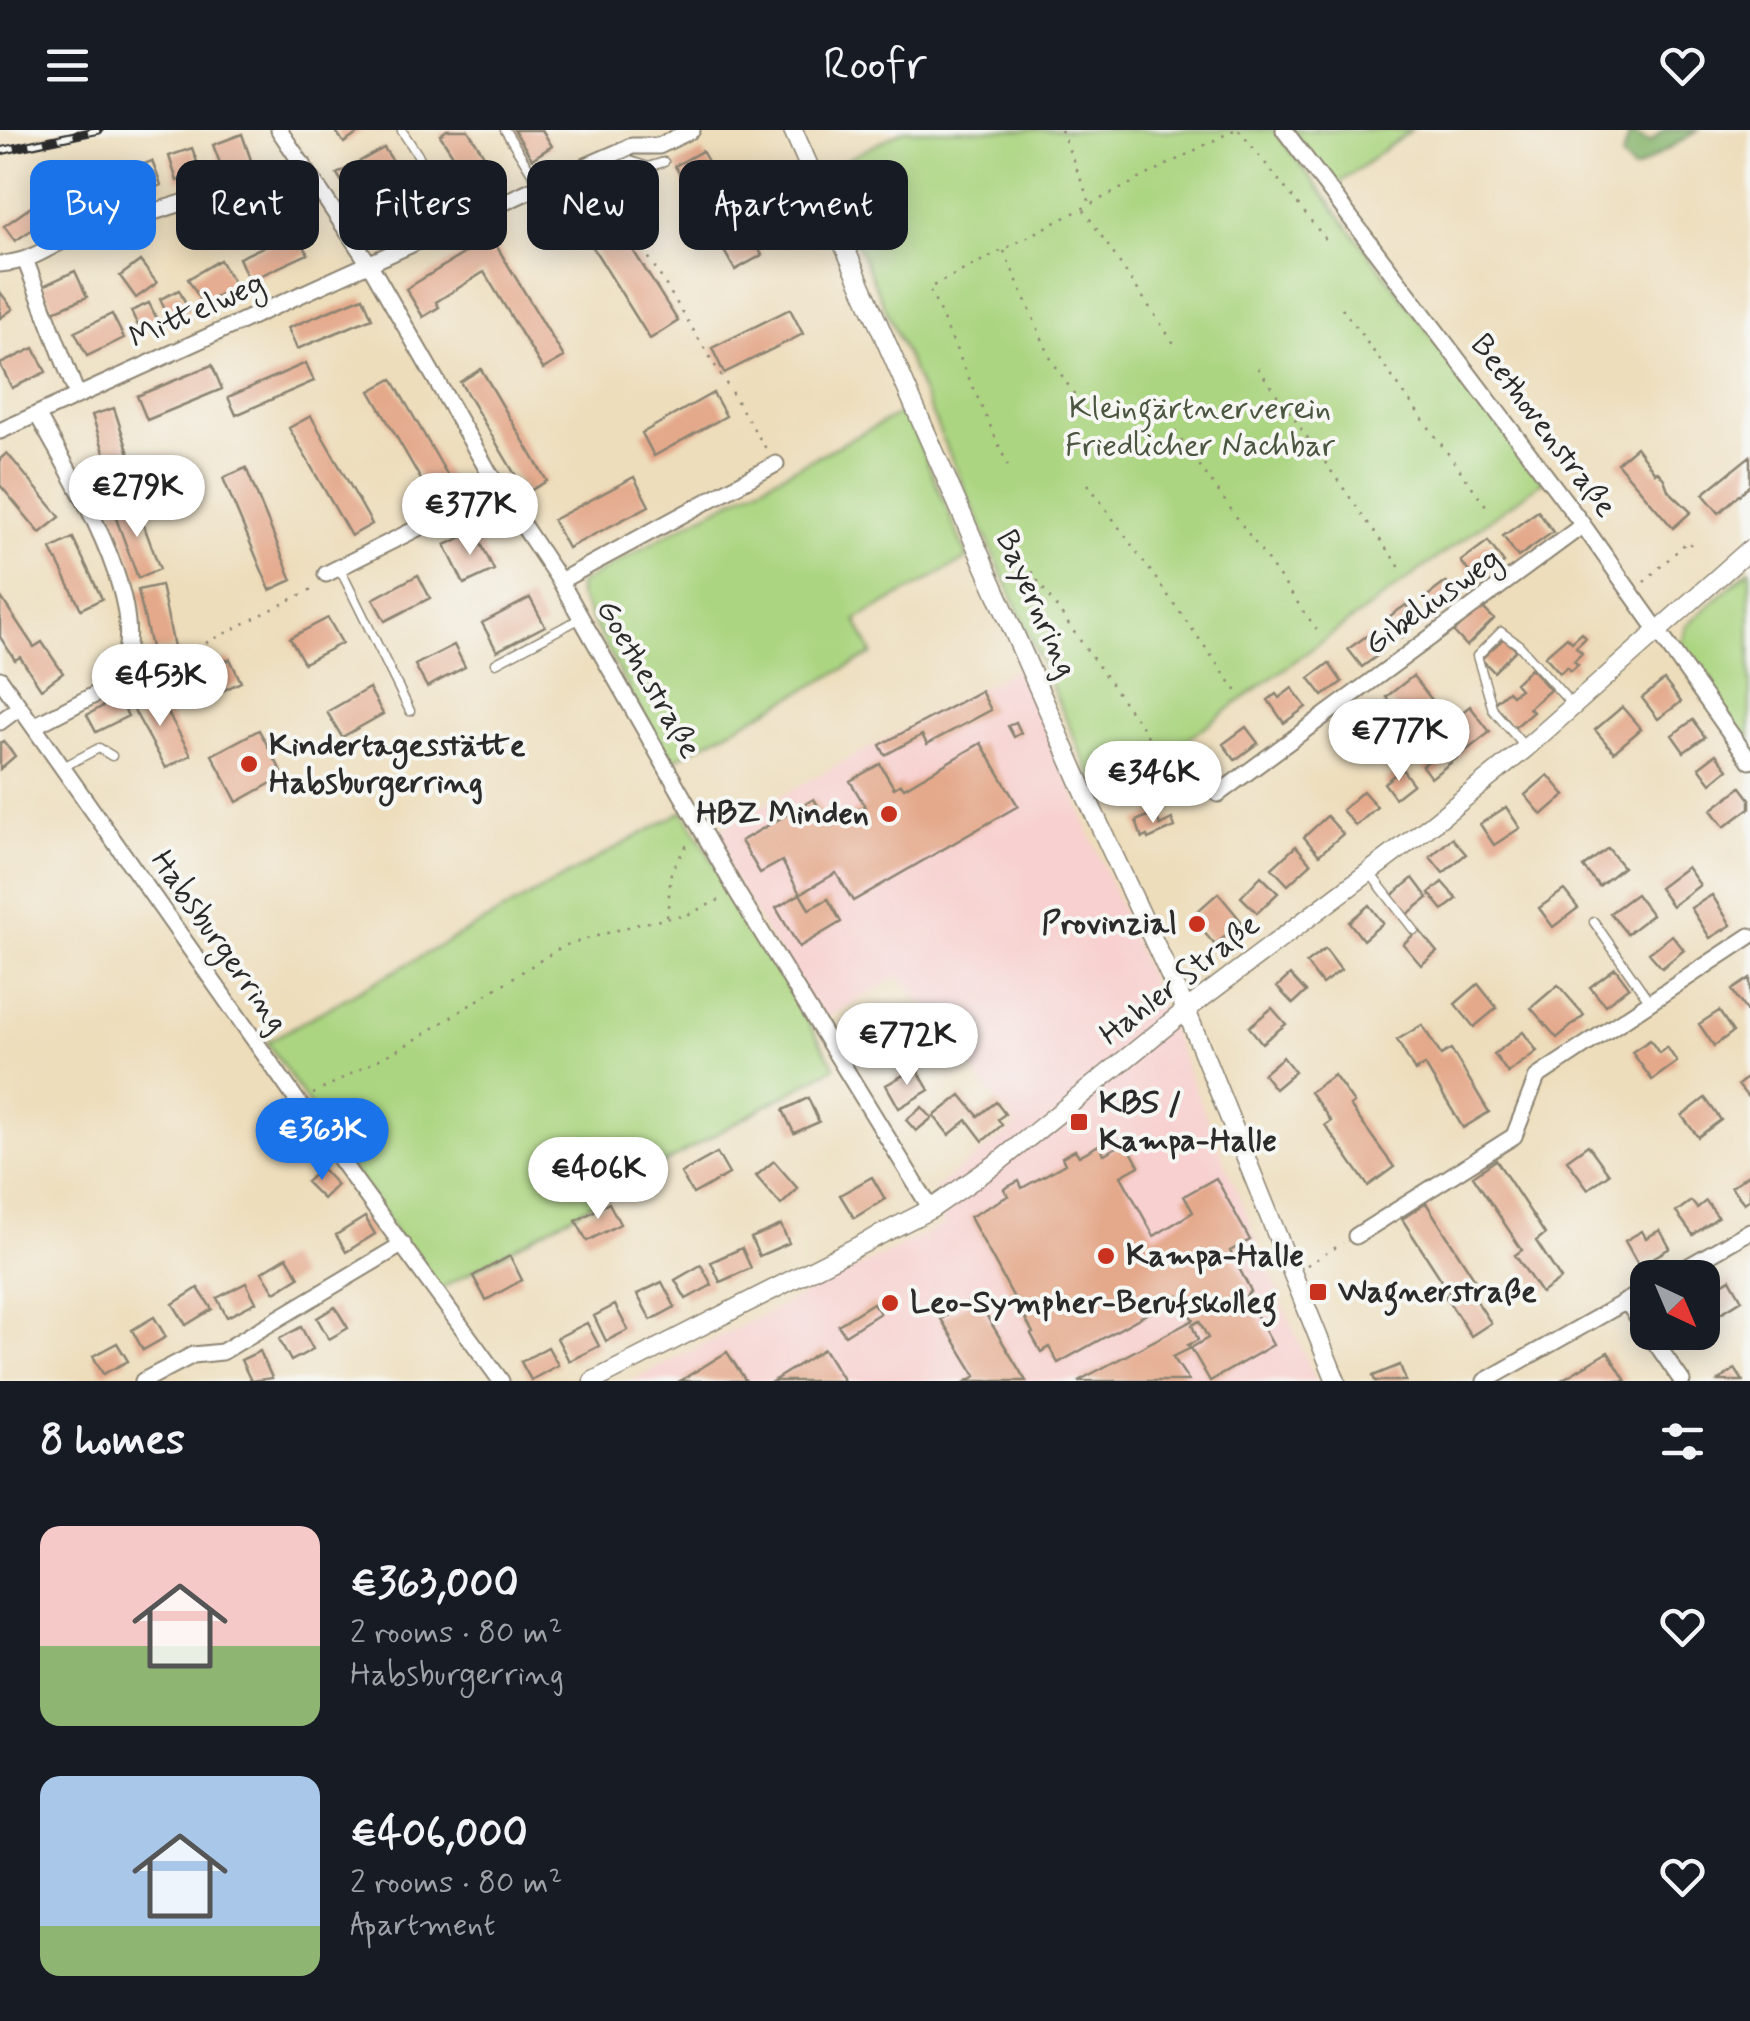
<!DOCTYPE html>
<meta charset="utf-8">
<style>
body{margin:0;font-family:Mynerve,sans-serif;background:#20242c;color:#f1f3f6;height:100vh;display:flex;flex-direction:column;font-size:38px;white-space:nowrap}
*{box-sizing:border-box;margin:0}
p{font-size:32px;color:#9ea1a6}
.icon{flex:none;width:55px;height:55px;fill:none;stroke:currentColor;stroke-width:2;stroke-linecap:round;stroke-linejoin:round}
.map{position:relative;height:1251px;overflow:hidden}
.drawer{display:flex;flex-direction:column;background:#171b24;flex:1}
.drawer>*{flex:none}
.banner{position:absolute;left:30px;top:30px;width:1000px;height:90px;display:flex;gap:20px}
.needle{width:65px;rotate:136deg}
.buttons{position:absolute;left:1630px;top:1130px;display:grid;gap:20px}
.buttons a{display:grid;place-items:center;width:90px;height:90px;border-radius:20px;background:#171b24;box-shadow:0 5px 25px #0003;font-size:50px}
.price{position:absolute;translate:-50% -85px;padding:0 22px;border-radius:35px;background:#fff;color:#222;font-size:32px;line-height:65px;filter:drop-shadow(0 2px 5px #0008)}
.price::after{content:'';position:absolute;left:50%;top:60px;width:30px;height:22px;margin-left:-15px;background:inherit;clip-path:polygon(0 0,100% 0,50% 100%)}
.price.active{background:#1a73e8;color:#fff}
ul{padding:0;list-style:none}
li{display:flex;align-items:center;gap:30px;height:250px;padding:0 40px}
li span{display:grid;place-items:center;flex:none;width:280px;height:200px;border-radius:20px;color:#555}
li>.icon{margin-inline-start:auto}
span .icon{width:120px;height:120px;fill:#fffc;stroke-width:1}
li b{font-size:42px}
h2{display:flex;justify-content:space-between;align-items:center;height:120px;padding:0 40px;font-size:42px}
.chip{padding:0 35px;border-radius:20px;background:#171b24;box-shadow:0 5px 25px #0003;font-size:35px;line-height:90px}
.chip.active{background:#1a73e8;color:#fff}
header{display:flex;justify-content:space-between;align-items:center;height:130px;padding:0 40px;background:#171b24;font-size:45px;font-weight:600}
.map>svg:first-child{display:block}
.built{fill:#f7d0cf}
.green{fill:#acd581;stroke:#6c8056;stroke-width:2.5}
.forest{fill:#89b66f;stroke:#5a704d;stroke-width:2.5}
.building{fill:#e4a98b}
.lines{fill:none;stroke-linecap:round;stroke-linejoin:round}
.service-casing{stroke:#8c8473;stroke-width:11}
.minor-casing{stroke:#8c8473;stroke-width:19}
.tertiary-casing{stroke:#8c8473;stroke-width:21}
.path{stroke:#8c8473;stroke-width:2.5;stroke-dasharray:2.5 8;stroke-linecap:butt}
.service{stroke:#fff;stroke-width:8}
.minor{stroke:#fff;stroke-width:15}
.tertiary{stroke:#fff;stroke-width:18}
.rail-casing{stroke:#2b2b2b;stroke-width:9}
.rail{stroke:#f6f6f2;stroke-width:5;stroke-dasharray:15;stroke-linecap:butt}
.poi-dot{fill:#c8321e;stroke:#f6f6f2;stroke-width:4}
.labels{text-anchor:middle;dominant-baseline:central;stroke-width:8;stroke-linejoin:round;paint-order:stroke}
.street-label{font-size:32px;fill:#2b2b2b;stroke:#f6f6f2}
.park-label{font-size:32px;fill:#4b5640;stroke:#f6f6f2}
.poi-label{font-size:32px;font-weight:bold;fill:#2b2b2b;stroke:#f6f6f2;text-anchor:start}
</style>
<header><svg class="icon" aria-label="menu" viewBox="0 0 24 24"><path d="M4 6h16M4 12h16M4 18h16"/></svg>Roofr<svg class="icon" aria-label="heart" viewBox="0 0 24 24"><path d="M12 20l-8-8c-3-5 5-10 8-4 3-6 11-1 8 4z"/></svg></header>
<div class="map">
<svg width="1750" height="1251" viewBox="0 0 1750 1251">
<rect width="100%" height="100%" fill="#f6f6f2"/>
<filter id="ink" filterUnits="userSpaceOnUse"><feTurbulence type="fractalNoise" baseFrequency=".01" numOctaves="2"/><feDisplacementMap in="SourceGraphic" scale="20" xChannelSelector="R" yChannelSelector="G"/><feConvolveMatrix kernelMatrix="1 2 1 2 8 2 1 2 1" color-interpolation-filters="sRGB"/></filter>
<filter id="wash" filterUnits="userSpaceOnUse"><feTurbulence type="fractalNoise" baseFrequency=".0048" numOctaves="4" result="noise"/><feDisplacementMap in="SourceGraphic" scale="40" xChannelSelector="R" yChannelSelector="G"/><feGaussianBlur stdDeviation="2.25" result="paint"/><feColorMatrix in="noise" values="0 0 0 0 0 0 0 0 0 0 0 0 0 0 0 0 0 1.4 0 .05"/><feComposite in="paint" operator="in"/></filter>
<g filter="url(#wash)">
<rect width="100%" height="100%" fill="#edddbb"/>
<path class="built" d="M1021 536 1315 1251H630L943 1095 934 1059 1016 996 900 846 820 892 708 705Z"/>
<path class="green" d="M904 0H1274L1543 351 1102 671 825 41Z
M1292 0H1411L1334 57Z
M905 281 968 428 856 490 872 524 668 633 579 466V454L677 399Z
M1750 439V617L1681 517 1687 495Z
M683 681 835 937 435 1162 267 912Z"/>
<path class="forest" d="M1664 0H1698L1634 40 1622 28 1630 3 1650 12Z"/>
<g id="blocks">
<path class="building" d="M335 0H363L344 13Z
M447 0H468L492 38 470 52 440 5Z
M514 0H542L552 16 532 29Z
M242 4 251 30 223 41 213 15Z
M192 18 201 43 177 51 169 26Z
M384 18 397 37 349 63 337 44Z
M702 21 762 125 735 140 675 36Z
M152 31 161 55 130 67 122 42Z
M98 38 116 62 97 76 79 52Z
M427 47 439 73 374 101 362 75Z
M295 58 312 91 288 103 271 70Z
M73 61 82 75 65 87 55 73Z
M596 62 678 191 650 209 569 79Z
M38 72 49 88 15 111 4 96Z
M297 101 308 124 249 151 239 128Z
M491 107 564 227 543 239 484 142 436 172 439 177 423 187 406 159Z
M220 130 235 156 203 174 188 149Z
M140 131 157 153 136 168 120 146Z
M75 141 87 167 54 181 43 156Z
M179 160 189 181 170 190 160 169Z
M0 162 13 179 0 188Z
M363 167 372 188 297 219 288 198Z
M149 173 159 193 141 202 131 181Z
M790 179 803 204 724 243 712 218Z
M112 184 124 208 87 226 75 202Z
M34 218 46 242 12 258 0 234Z
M306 233 314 251 236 285 228 267Z
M212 235 222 259 147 290 137 266Z
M481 239 547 351 526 363 460 252Z
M392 249 452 353 430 365 370 261Z
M713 263 726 286 654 326 642 303Z
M114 278 140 357 118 364 92 285Z
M311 286 372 394 351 406 289 298Z
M1636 317 1655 343 1657 341 1664 349 1668 360 1691 382 1673 398 1617 333Z
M7 323 60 387 40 403 0 355V329Z
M1750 326V355L1719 383 1703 364Z
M246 338 292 450 270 460 223 348Z
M634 347 649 376 568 418 553 390Z
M135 372 160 439 138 448 113 380Z
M1538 381 1553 402 1518 427 1503 406Z
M475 401 494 440 464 454 445 415Z
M73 408 102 469 81 479 51 419Z
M1488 411 1504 433 1477 453 1461 431Z
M418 445 430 468 385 491 373 469Z
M1446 452 1457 468 1437 482 1426 467Z
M161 455 174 517 152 522 138 460Z
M0 466 34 517 42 512 63 543 41 559 20 527 15 530 0 507Z
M530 468 545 496 497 521 482 493Z
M1406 475 1418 492 1401 508 1387 488Z
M1481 476 1494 489 1467 516 1454 502Z
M328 488 342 513 304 533 290 508Z
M1582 503 1586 508 1576 517 1582 523 1574 531 1578 535 1571 541 1567 537 1560 543 1545 526 1567 507 1572 512Z
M1368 505 1381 523 1362 537 1348 519Z
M1504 508 1516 520 1494 542 1481 529Z
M454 515 465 537 427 557 415 535Z
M230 529 241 552 216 564 205 541Z
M1329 533 1342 552 1323 566 1309 548Z
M185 537 194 556 167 569 158 550Z
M1531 538 1550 560 1529 578 1533 582 1514 598 1494 573 1508 561 1512 565 1520 559 1515 553Z
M1413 546 1432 570 1406 591 1386 567Z
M1664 550 1681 572 1658 589 1642 568Z
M369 558 383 584 342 607 327 582Z
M1292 558 1306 577 1284 593 1268 570 1276 564 1279 568Z
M155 559 191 625 166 638 130 573Z
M981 561 991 580 927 614 922 605 885 625 880 615Z
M118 568 128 586 96 602 87 585Z
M1470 576 1490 602 1431 648 1422 636 1437 624 1429 615 1457 594 1454 589Z
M1622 577 1641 599 1614 622 1595 600Z
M1693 590 1705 607 1684 622 1672 605Z
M1016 592 1021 603 1014 607 1008 596Z
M1246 597 1258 613 1235 630 1223 614Z
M259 600 284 646 237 672 212 625Z
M3 611 15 626 0 639V613Z
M981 613 1018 676 853 771 836 743 800 764 809 779 828 769 841 792 799 817 776 778 800 764 782 731 760 743 741 711 814 669 830 696 865 676 850 651 880 634 894 658 901 654 904 658Z
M1202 617 1220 641 1201 655 1183 632Z
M1716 624 1728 639 1711 653 1699 637Z
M1402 639 1413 654 1395 668 1384 653Z
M1548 645 1565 665 1542 685 1525 665Z
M1741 657 1750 669V678L1724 697 1711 680Z
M1363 661 1377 677 1356 696 1342 680Z
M1506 677 1520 698 1494 715 1480 694Z
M1155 683 1160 695 1172 689 1175 697 1148 709 1147 706 1142 708 1136 691Z
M1327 686 1343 704 1319 725 1304 707Z
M1452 708 1466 724 1443 743 1430 727Z
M1296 716 1311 734 1288 755 1272 738Z
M1608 718 1623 737 1599 756 1583 737Z
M1687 737 1700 755 1672 776 1659 758Z
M1261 746 1278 763 1257 783 1241 767Z
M1413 748 1428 768 1405 786 1390 767Z
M1442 752 1457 769 1443 780 1429 763Z
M1564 760 1578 778 1553 797 1539 778Z
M1218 763 1242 792 1215 815 1191 787Z
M1636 764 1652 785 1627 804 1610 783Z
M1712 765 1731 795 1710 808 1691 778Z
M1369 775 1383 793 1363 810 1349 792Z
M1419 800 1437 822 1421 835 1403 814Z
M1672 805 1684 820 1662 838 1649 823Z
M1325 819 1341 840 1322 854 1306 833Z
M1615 838 1629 857 1605 875 1590 857Z
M1290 845 1306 862 1293 874 1277 857Z
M1750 848V879L1746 881 1732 860Z
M1478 854 1497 878 1474 897 1455 874Z
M1558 855 1584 885 1557 908 1531 878Z
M1272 878 1286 894 1262 913 1249 897Z
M1719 881 1733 902 1714 916 1699 894Z
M1422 895 1441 925 1451 919 1489 982 1463 998 1425 935 1415 941 1397 910Z
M879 896 895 923 874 935 858 909Z
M1523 902 1537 921 1508 943 1494 924Z
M920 904 925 914 910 922 905 913Z
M1650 910 1659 923 1667 917 1677 932 1652 950 1632 922Z
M1283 927 1295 942 1275 959 1263 944Z
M916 938 929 960 899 978 886 955Z
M1334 945 1354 973 1350 976 1394 1037 1368 1056 1325 995 1331 991 1310 962Z
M1750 945V970L1738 955Z
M961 965 978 986 996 972 1005 984 998 989 1002 995 983 1011 967 990 949 1005 934 986Z
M808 968 819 992 794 1003 783 980Z
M1705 968 1721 990 1698 1007 1682 986Z
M922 977 932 988 916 1001 906 990Z
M1126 1012 1139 1036 1121 1046 1154 1106 1193 1082 1184 1066 1216 1048 1250 1110 1230 1121 1251 1161 1246 1166 1273 1215 1210 1251 1191 1218 1208 1208 1199 1191 1192 1195 1198 1210 1188 1215 1191 1218 1173 1227 1189 1251H1078L1193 1190 1179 1166 1058 1233 1049 1217 1041 1222 1031 1204 1033 1203 970 1087 1008 1066 1004 1059 1019 1051 1022 1058 1065 1034 1062 1027 1075 1020 1079 1026 1099 1015 1104 1024Z
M1588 1015 1609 1044 1588 1059 1567 1030Z
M717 1023 729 1044 693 1064 681 1043Z
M1496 1030 1545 1104 1536 1111 1561 1149 1541 1163 1515 1125 1522 1120 1473 1046Z
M774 1031 798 1059 781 1075 756 1046Z
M321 1038 337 1055 323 1069 306 1052Z
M1750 1043V1069L1744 1073 1731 1057Z
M872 1047 885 1069 854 1088 840 1065Z
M1691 1071 1697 1078 1706 1071 1718 1087 1693 1105 1676 1082Z
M609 1073 620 1094 587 1111 576 1091Z
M1426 1073 1474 1148 1465 1153 1491 1193 1471 1206 1445 1166 1450 1163 1402 1089Z
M365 1087 375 1104 346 1122 336 1105Z
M781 1095 789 1113 759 1126 751 1108Z
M1660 1100 1670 1118 1639 1136 1625 1111 1642 1101 1646 1108Z
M742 1118 751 1138 720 1152 711 1132Z
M510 1126 522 1150 486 1170 473 1146Z
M287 1127 299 1147 275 1162 262 1142Z
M701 1135 712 1155 686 1169 675 1150Z
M1730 1149 1742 1170 1716 1186 1703 1165Z
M662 1152 675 1177 651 1190 637 1164Z
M246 1153 256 1172 227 1187 217 1168Z
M198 1158 212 1179 186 1195 173 1174Z
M976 1168 1026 1251H967L976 1246 941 1189Z
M873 1173 880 1183 845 1205 838 1195Z
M615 1175 628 1200 606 1211 594 1186Z
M335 1177 348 1198 329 1209 317 1188Z
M154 1187 166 1207 143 1220 132 1200Z
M587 1193 599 1216 569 1231 557 1208Z
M301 1197 313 1219 291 1231 279 1209Z
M1675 1202H1704L1684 1216Z
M117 1213 128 1231 103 1244 93 1226Z
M548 1217 558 1235 531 1250 521 1232Z
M824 1219 844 1251H773Z
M260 1221 272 1248 251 1251 241 1230Z
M727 1222 746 1251H680Z
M1608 1222 1626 1251H1560Z
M1400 1235 1406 1251H1375L1373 1246Z
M1735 1239 1743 1251H1718Z"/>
</g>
</g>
<g filter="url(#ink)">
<use href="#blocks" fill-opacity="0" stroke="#8c8473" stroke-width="2.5"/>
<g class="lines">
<defs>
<path id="service" d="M505 0 540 56
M402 1 428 40 442 49 465 91
M595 34 600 45 630 31 648 37 664 32
M339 437 410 581
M496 533 581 488
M1525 617 1493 580 1477 526 1501 502 1519 515 1574 577
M63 637 99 618 112 626
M1369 742 1414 800
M1594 792 1650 872"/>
<path id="minor" d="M279 0 370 135 498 358 560 451 737 762 931 1079
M1284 0 1583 395 1750 631
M26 132 77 265
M0 134C38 131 46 115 79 105 154 81 229 60 303 34
M0 301 540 56 632 16H659L692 0
M326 444 498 358
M560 451 776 334
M0 549 298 972 501 1251
M0 592 20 577
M34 596 106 559C172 501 69 344 37 284
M1218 664 1583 395
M1356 1106 1514 1006 1537 947 1750 806
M1668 1148 1750 1101
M1626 1171 1648 1202
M1648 1202 1682 1251
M143 1251 193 1225 222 1222 403 1114
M1485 1251 1648 1159"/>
<path id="tertiary" d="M793 0 1085 664 1186 880 1336 1251
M593 1251 931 1079 996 1034 1186 880 1430 696 1526 618 1750 419"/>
</defs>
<use href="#service" class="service-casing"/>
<use href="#minor" class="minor-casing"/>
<use href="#tertiary" class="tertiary-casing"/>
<path class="path" d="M1061 0 1090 73
M1239 0 1327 111
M605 56 768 322
M1084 80 1175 215
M1004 121 1051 229 1087 284
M1342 178 1489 380
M1258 238 1403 442
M1175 301 1320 504
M1008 336 929 158 1234 0
M1088 354 1238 563
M1025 433 1158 620
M1644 452 1688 411 1691 415
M131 551 316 457
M667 787 671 742 689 711
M313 964 410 913 563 816 638 794 687 785 721 769
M1307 1135 1343 1113"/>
<use href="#service" class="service"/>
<use href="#minor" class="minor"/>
<use href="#tertiary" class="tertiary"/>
<defs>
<path id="rail" d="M0 21 99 0"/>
</defs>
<use href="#rail" class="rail-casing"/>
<use href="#rail" class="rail"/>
</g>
</g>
<g class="poi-dot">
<circle cx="249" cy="634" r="10"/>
<circle cx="889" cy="684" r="10"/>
<circle cx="1197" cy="794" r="10"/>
<rect x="1069" y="982" width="20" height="20" rx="5"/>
<circle cx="1106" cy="1126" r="10"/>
<rect x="1308" y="1152" width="20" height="20" rx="5"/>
<circle cx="890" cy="1173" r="10"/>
</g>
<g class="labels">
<g class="street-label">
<text transform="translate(197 181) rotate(-24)">Mittelweg</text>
<text transform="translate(1543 296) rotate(53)">Beethovenstraße</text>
<text transform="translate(1433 472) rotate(-36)">Gibeliusweg</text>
<text transform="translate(1036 474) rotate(66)">Bayernring</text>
<text transform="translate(648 549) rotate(60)">Goethestraße</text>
<text transform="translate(219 812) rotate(55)">Habsburgerring</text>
<text transform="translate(1180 850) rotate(-38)">Hahler Straße</text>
</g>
<g class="park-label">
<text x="1200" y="279">Kleingärtnerverein<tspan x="1200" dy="37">Friedlicher Nachbar</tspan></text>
</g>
<g class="poi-label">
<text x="269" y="616">Kindertagesstätte<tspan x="269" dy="37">Habsburgerring</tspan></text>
<text x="869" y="684" text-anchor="end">HBZ Minden</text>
<text x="1177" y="794" text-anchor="end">Provinzial</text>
<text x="1099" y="974">KBS /<tspan x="1099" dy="37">Kampa-Halle</tspan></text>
<text x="1126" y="1126">Kampa-Halle</text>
<text x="1338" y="1162">Wagnerstraße</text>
<text x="910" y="1173">Leo-Sympher-Berufskolleg</text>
</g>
</g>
</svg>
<div class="buttons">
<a><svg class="needle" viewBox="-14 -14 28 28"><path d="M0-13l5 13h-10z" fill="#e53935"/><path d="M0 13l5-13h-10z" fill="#9ea1a6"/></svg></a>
</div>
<b class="price" style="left:137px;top:410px">€279K</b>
<b class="price" style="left:470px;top:428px">€377K</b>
<b class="price" style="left:160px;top:599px">€453K</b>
<b class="price" style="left:1399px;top:654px">€777K</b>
<b class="price" style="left:1153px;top:696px">€346K</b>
<b class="price" style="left:907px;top:958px">€772K</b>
<b class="price active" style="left:322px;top:1053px">€363K</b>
<b class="price" style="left:598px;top:1092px">€406K</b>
<div class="banner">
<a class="chip active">Buy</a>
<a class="chip">Rent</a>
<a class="chip">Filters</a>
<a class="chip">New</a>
<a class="chip">Apartment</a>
</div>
</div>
<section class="drawer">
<h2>8 homes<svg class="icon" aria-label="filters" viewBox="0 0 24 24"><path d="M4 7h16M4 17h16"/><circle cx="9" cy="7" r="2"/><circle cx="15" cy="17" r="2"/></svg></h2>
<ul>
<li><span style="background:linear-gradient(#f6c9c9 60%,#8fb573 0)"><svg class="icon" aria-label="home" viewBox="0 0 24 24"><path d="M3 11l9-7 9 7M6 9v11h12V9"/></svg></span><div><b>€363,000</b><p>2 rooms · 80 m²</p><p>Habsburgerring</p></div><svg class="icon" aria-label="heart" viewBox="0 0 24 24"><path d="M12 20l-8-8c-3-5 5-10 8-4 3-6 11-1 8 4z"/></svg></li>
<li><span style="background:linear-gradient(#a9c7e8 75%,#8fb573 0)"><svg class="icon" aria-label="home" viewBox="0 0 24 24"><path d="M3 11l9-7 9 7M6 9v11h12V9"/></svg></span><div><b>€406,000</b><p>2 rooms · 80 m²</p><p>Apartment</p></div><svg class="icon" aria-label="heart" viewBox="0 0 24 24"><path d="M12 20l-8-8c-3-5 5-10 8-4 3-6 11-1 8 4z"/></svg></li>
</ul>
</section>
